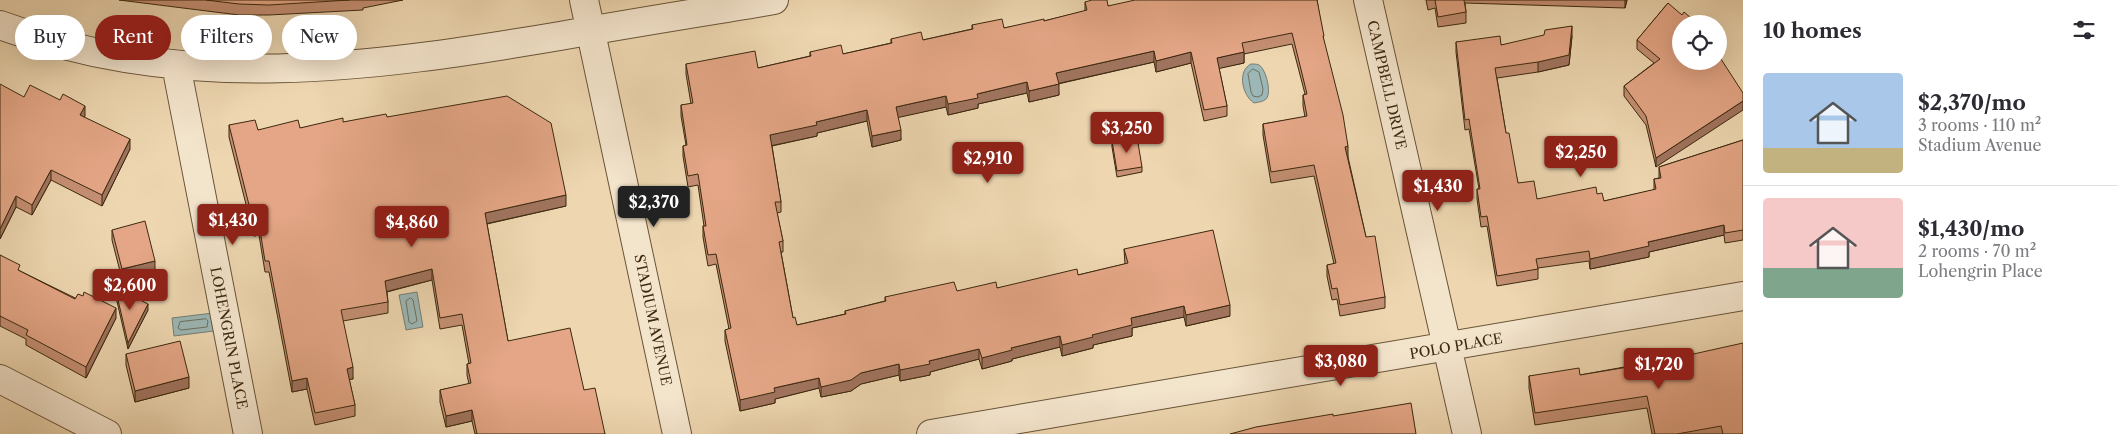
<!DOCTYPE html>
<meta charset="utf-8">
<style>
body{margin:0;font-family:"Libre Caslon Text",serif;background:#f7f7f7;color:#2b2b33;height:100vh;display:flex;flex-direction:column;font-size:19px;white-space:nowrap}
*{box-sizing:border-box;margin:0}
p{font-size:16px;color:#7c7c81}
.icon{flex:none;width:28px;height:28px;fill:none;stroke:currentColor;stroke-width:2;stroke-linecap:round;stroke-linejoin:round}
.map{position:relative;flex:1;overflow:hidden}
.drawer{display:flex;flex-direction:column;background:#fff;width:375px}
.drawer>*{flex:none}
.top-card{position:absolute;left:15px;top:15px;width:475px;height:45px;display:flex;gap:10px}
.fabs{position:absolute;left:1672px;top:15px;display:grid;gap:10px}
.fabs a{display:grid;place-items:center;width:55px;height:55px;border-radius:50%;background:#fff;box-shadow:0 5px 20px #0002;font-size:25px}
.price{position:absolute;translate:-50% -42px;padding:0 11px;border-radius:5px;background:#8f2418;color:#fff;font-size:16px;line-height:32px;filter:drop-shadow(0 1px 2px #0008)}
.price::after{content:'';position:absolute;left:50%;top:30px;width:15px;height:11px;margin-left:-8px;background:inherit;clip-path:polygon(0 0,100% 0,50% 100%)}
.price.active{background:#222;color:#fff}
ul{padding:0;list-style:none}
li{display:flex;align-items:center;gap:15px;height:125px;padding:0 20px}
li+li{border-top:1px solid #e1e1e2}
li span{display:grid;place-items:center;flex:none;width:140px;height:100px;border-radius:5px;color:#555}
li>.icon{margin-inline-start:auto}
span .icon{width:60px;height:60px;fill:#fffc;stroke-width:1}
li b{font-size:21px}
h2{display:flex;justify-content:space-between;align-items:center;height:60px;padding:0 20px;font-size:21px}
.chip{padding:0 18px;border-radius:22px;background:#fff;box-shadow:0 5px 20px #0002;font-size:18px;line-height:45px}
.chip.active{background:#8f2418;color:#fff}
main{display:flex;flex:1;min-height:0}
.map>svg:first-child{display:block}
.water{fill:#9cb7b5;stroke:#767e73}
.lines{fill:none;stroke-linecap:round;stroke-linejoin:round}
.shore{stroke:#6c7062;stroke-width:1}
.minor-casing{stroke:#685437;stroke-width:30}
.minor{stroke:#f3e4cc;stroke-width:28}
.wall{fill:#c48f73;stroke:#3c290f}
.shaded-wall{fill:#a0745e;stroke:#3c290f}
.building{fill:#e4a686;stroke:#3c290f}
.labels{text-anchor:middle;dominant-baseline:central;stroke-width:4.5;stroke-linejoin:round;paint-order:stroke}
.street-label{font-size:14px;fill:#3c290f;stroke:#f3e4cc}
</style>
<main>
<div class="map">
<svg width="1743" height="434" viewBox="0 0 1743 434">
<rect width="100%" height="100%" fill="#edd6b0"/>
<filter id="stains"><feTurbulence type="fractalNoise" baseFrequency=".004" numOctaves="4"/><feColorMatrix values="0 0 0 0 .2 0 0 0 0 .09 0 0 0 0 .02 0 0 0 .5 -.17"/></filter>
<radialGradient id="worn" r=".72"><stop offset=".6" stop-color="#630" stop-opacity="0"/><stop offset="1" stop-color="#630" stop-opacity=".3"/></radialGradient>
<path class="water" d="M1251 64C1254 64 1257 64 1259 65 1266 69 1272 93 1266 99 1263 102 1258 102 1254 103 1242 95 1237 71 1251 64Z
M417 292 423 327 406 330 399 295Z
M213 313 214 331 174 336 172 318Z"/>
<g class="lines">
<path class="shore" d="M1253 69 1259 72 1263 89 1262 95 1258 97 1253 96 1251 92 1248 74Z
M411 298 413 300 417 321 412 324 409 322 406 301Z
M206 319 208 321 207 327 181 330 178 328 180 322Z"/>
<defs>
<path id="minor" d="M584 0 677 434
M1368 0 1467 434
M0 25C186 94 370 68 560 36 632 23 703 12 774 0
M176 65 248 434
M0 379 107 434
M931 434 1743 296"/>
</defs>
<use href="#minor" class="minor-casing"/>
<use href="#minor" class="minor"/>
</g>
<path class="wall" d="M119 0H403L363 8V10L269 15H239Z
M1317 0 1324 43 1348 157 1366 237 1385 297V308L1340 316 1337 299 1332 300 1327 276V265L1334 264 1314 176 1271 183 1263 135V124L1305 117 1303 106V95L1305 94 1292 44 1244 54V63L1219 68 1227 106V116L1204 121 1191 63 1156 72 1154 62 1058 84 1059 95 1029 102 1027 93 978 104V108L948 115 946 107 898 117 901 140 872 147 867 121 817 133V136L772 146 781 202V212L777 213 783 241V252H781L793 318 797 325 845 314V311L885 301V297L997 288 1078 275 1125 264 1124 249 1230 316 1186 326 1184 317 1132 328V336L1093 345V348L1062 356 1060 347 1012 359V361L982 369 979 359 930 372V375L900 381 899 375 861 384 851 391 821 397 819 388 775 399V403L740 411 725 341V330L729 329 716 264 708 266 703 237V226H704L698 185 688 187 683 156V146L686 145 681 116V105L691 104 686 74V64L758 68 810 56V52L843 54 891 43V39L923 40 972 29V25L1004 28 1044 21 1085 11V2L1108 6Z
M1426 0H1627L1625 8 1465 3 1466 12V23L1438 27 1435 8 1428 10Z
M1668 3 1656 167 1646 125 1624 96V86L1654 63 1637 49V40Z
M1572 36 1569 65 1538 72 1497 78 1506 133 1518 183 1537 199 1597 194 1604 201 1654 190V179L1659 178V167L1743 140V240L1725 243 1724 235 1649 252V257L1590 269 1589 261 1538 268V279L1497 286 1487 226 1481 227 1477 199V189H1479L1469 129 1465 130 1456 52V42L1501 45Z
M24 97 85 116 84 117 130 149 102 206 51 180 32 215 16 207 0 239Z
M387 117 566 206 487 224 508 341 584 390 605 434H475L472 421 446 427 440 402V390L469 384 467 375V364H469L462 325 440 329 432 280 387 292 388 302V313L343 321 353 379H349L355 405V416L315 425 307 389 292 392 269 272H265L259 235 254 236 229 137V125L258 130 300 128Z
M1112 141 1142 167V172L1117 177 1112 147Z
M112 230 155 272 122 279 112 240Z
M0 255 20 271 116 318 86 378 26 345V339L0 326Z
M115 287 148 310 128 349 115 293Z
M126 354 189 388 135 402 126 365Z
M1680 357 1743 434H1652L1647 408 1535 425 1529 388V376L1580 375Z"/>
<path class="shaded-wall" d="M1625 0H1627L1625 8Z
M1572 26V36L1569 65 1538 72V62Z
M1154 51V62L1056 84V73Z
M1191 52V63L1156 72V61Z
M1244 52V63L1217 69V58Z
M1027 82V93L978 104V108L948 115V104L977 94Z
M1059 84V95L1029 102V91Z
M946 96V107L896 118V107Z
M1743 101V110L1656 167V158Z
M85 106V116L80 125V115Z
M867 110V121L817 133V136L770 146V135L816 122Z
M901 130V140L872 147V136Z
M130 139V149L102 206V195Z
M1348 146V157L1345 158V147Z
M51 170V180L32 215V205Z
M566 195V206L485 224V213Z
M16 196V207L0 239V229Z
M259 224V235L254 236V225Z
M1724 225V235L1649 252V257L1590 269V259L1648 242Z
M155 261V272L122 279V269Z
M432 269V280L385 292V281Z
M148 304V310L128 349V343Z
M1230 305V316L1186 326V315Z
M1184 306V317L1132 328V336L1093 345V348L1062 356V345L1092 335 1131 318Z
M116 308V318L86 378V367Z
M1060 336V347L1012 359V361L982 369V358L1011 348Z
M979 349V359L930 372V375L900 381V370L929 361Z
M899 364V375L861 384 851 391 821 397V387L861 373Z
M353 367V379L347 380V369Z
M189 377V388L135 402V391Z
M307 378V389L292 392V381Z
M819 378V388L775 399V403L740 411V400L774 388Z
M472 410V421L446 427V416Z"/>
<path class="building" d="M206 0H349L269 5 239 4Z
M1092 0H1107L1108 6 1135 0H1317L1324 36H1323L1343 115 1348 146 1345 147 1366 237 1375 236 1385 297 1340 305 1337 288 1332 289 1327 265 1336 263 1314 165 1271 172 1263 124 1307 116 1303 95 1307 94 1292 33 1242 43 1244 52 1217 58 1227 106 1204 110 1191 52 1156 61 1154 51 1056 73 1059 84 1029 91 1027 82 977 94 978 98 948 104 946 96 896 107 901 130 872 136 867 110 816 122 817 125 770 135 781 202H775L783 241 779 242 793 318 795 317 797 325 846 314 845 311 886 301 885 297 954 282 957 291 996 282 997 288 1077 269 1078 275 1128 263 1124 249 1213 230 1230 305 1186 315 1184 306 1131 318 1132 325 1092 335 1093 337 1062 345 1060 336 1011 348 1012 350 982 358 979 349 929 361 930 364 900 370 899 364 861 373 851 380 821 387 819 378 774 388 775 392 740 400 725 330 731 328 716 254 708 255 703 226H706L698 174 688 176 683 146 687 145 681 105 693 103 686 64 755 51 758 68 811 56 810 52 841 45 843 54 892 43 891 39 921 32 923 40 973 29 972 25 1002 19 1004 28 1044 19V21L1087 10 1085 2Z
M1435 0H1464L1466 12 1438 17Z
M1668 3 1682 15 1684 12 1698 24H1681V61H1719V56L1743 93V101L1656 158 1646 116 1624 86 1660 59 1637 40Z
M1572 26 1569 55 1538 62 1495 68 1506 133H1509L1518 183 1534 181 1537 199 1596 187 1597 194 1602 193 1604 201 1656 189 1654 179 1661 178 1659 167 1743 140V230L1725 233 1724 225 1648 242 1649 246 1590 259 1589 251 1536 259 1538 269 1497 276 1487 216 1481 217 1477 189H1480L1469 119 1465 120 1456 42 1500 36 1501 45 1544 35 1545 30Z
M0 84 24 97 30 85 60 100 63 94 85 106 80 115 130 139 102 195 51 170 32 205 16 196 0 229Z
M507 96 551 123 566 195 485 213 508 341 570 328 584 390 595 388 605 434H477L472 410 446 416 440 390 471 383 467 364 471 363 462 314 440 318 432 269 385 281 388 302 341 310 353 367 347 369 355 405 315 413 307 378 292 381 269 261H265L259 224 254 225 229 125 255 120 258 130 298 120 300 128 343 118V122L386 114 387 117Z
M1137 137 1142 167 1117 171 1112 141Z
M145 221 155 261 122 269 112 230Z
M0 255 20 265 18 270 75 299 78 294 83 296 84 292 116 308 86 367 26 335 28 330 0 316Z
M115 287 148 304 128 343Z
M180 341 189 377 135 391 126 354Z
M1743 343V434H1723L1721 426 1677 434H1655L1647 396 1535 413 1529 376 1579 368 1580 375 1646 364V362L1660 352H1669L1680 357Z
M1411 403 1416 434H1230L1256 427 1333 414V416Z"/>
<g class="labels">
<g class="street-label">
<text transform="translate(1387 85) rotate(77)">CAMPBELL DRIVE</text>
<text transform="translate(653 320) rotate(78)">STADIUM AVENUE</text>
<text transform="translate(229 338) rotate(79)">LOHENGRIN PLACE</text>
<text transform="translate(1456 346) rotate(-10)">POLO PLACE</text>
</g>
</g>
<rect width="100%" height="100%" filter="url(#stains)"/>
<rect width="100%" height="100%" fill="url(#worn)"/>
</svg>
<div class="fabs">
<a><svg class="icon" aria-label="locate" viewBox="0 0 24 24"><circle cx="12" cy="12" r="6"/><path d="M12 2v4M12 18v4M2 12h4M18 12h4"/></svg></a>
</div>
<b class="price" style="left:1127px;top:154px">$3,250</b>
<b class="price" style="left:1581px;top:178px">$2,250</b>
<b class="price" style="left:988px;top:184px">$2,910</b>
<b class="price" style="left:1438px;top:212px">$1,430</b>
<b class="price active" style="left:654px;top:228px">$2,370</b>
<b class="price" style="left:233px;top:246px">$1,430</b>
<b class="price" style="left:412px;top:248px">$4,860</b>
<b class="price" style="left:130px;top:311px">$2,600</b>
<b class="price" style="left:1341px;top:387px">$3,080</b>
<b class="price" style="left:1659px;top:390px">$1,720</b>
<div class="top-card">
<a class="chip">Buy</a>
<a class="chip active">Rent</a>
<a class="chip">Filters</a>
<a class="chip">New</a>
</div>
</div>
<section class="drawer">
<h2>10 homes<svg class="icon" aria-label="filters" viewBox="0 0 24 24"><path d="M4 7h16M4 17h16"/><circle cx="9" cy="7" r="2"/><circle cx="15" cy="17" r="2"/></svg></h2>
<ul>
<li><span style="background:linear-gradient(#a9c7e8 75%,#c2b280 0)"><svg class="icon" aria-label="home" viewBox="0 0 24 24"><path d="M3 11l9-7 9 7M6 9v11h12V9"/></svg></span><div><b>$2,370/mo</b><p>3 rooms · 110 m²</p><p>Stadium Avenue</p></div></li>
<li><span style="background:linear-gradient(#f6c9c9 70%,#7fa58c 0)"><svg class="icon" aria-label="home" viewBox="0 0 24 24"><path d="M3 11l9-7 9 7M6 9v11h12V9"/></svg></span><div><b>$1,430/mo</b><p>2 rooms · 70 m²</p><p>Lohengrin Place</p></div></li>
</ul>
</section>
</main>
